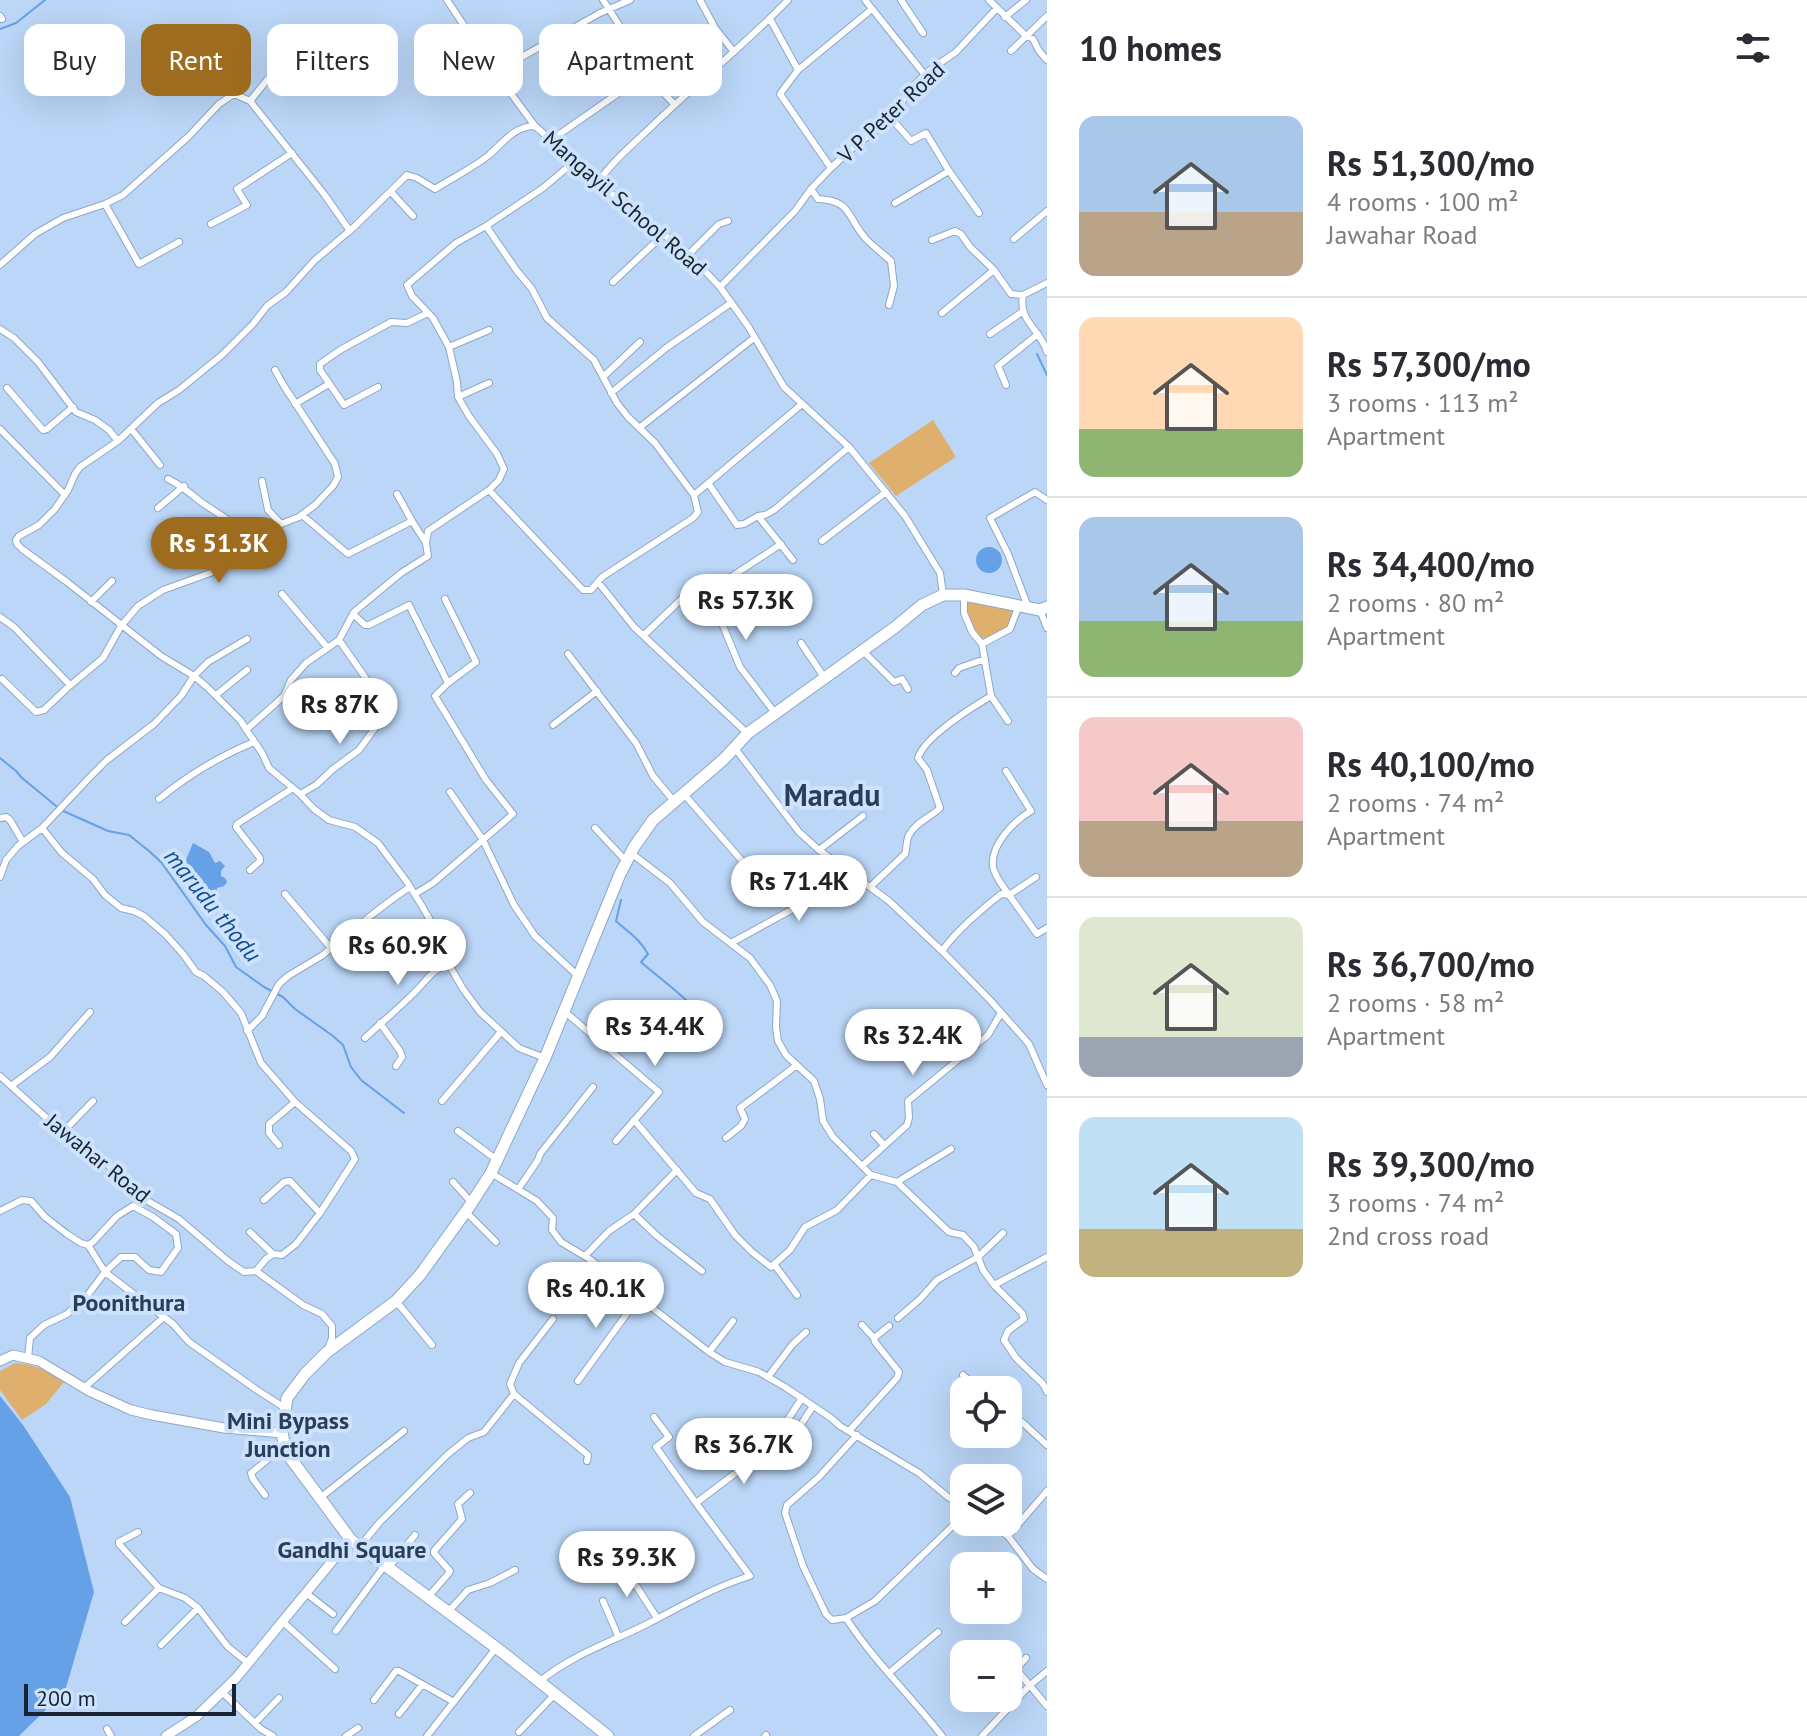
<!DOCTYPE html>
<meta charset="utf-8">
<style>
body{margin:0;font-family:"PT Sans",sans-serif;background:#f2f2f3;color:#2b2b33;height:100vh;display:flex;flex-direction:column;font-size:30px;white-space:nowrap}
*{box-sizing:border-box;margin:0}
p{font-size:26px;color:#7c7c81}
.icon{flex:none;width:44px;height:44px;fill:none;stroke:currentColor;stroke-width:2;stroke-linecap:round;stroke-linejoin:round}
.map{position:relative;flex:1;overflow:hidden}
.sheet{display:flex;flex-direction:column;background:#fff;width:760px}
.sheet>*{flex:none}
.top-card{position:absolute;left:24px;top:24px;width:760px;height:72px;display:flex;gap:16px}
.fabs{position:absolute;left:950px;top:1376px;display:grid;gap:16px}
.fabs a{display:grid;place-items:center;width:72px;height:72px;border-radius:16px;background:#fff;box-shadow:0 8px 32px #0002;font-size:40px}
.scale{position:absolute;left:24px;bottom:20px;width:212px;box-sizing:border-box;padding-left:8px;border:4px solid #1a2430;border-top:0;font-size:22px;line-height:28px;white-space:nowrap;color:#1a2430;-webkit-text-stroke:6px #cde3fd;paint-order:stroke}
.price{position:absolute;translate:-50% -68px;padding:0 18px;border-radius:28px;background:#fff;color:#222;font-size:26px;line-height:52px;filter:drop-shadow(0 2px 4px #0008)}
.price::after{content:'';position:absolute;left:50%;top:48px;width:24px;height:18px;margin-left:-12px;background:inherit;clip-path:polygon(0 0,100% 0,50% 100%)}
.price.on{background:#9d6c1f;color:#fff}
ul{padding:0;list-style:none}
li{display:flex;align-items:center;gap:24px;height:200px;padding:0 32px}
li+li{border-top:2px solid #e1e1e2}
li span{display:grid;place-items:center;flex:none;width:224px;height:160px;border-radius:16px;color:#555}
li>.icon{margin-inline-start:auto}
span .icon{width:96px;height:96px;fill:#fffc;stroke-width:1}
li b{font-size:34px}
h2{display:flex;justify-content:space-between;align-items:center;height:96px;padding:0 32px;font-size:34px}
.pill{padding:0 28px;border-radius:16px;background:#fff;box-shadow:0 8px 32px #0002;font-size:28px;line-height:72px}
.pill.on{background:#9d6c1f;color:#fff}
main{display:flex;flex:1;min-height:0}
.map>svg:first-child{display:block}
.green{fill:#dfaf6d}
.water{fill:#66a0e6}
.lines{fill:none;stroke-linecap:round;stroke-linejoin:round}
.stream{stroke:#66a0e6;stroke-width:2}
.street-casing{stroke:#8da7c6;stroke-width:8}
.secondary-casing{stroke:#8da7c6;stroke-width:11}
.highway-casing{stroke:#8da7c6;stroke-width:13}
.street{stroke:#fff;stroke-width:6}
.secondary{stroke:#fff;stroke-width:9}
.highway{stroke:#fff;stroke-width:11}
.labels{text-anchor:middle;dominant-baseline:central;stroke-width:8;stroke-linejoin:round;paint-order:stroke}
.street-label{font-size:22px;fill:#1a2430;stroke:#cde3fd}
.water-label{font-size:24px;font-style:italic;fill:#124e8d;stroke:#cde3fd}
.neighbourhood-label{font-size:24px;font-weight:bold;fill:#293f59;stroke:#cde3fd}
.district-label{font-size:30px;font-weight:bold;fill:#293f59;stroke:#cde3fd}
</style>
<main>
<div class="map">
<svg width="1047" height="1736" viewBox="0 0 1047 1736">
<rect width="100%" height="100%" fill="#bbd6f7"/>
<path class="green" d="M933 420 956 457 896 496 869 463Z
M967 602 1005 607 1013 610 1014 614 1006 629 988 640 976 636 967 617Z
M15 1363C33 1363 50 1372 64 1382L46 1404 22 1420 0 1390V1371Z"/>
<path class="water" d="M976 560a13 13 0 1 1 26 0a13 13 0 1 1-26 0Z
M193 843 209 852 215 863 220 861 225 866 221 871V876L225 878 227 882 224 886 217 888V894L210 890 204 892 183 867Z
M0 1396 23 1425 70 1497 94 1592 65 1691 19 1736H0Z"/>
<g class="lines">
<path class="stream" d="M0 29 16 23 45 0
M1037 354 1047 375
M0 758 16 771 22 778 61 810 108 831 129 835 149 851 161 862 206 925 225 946 236 967 264 987 283 997 295 1009 333 1036 343 1045 351 1067 361 1080 404 1113
M621 900 616 921C628 932 640 939 648 954L641 962C657 977 703 1008 706 1028"/>
<defs>
<path id="street" d="M447 0 495 72 535 126 615 197 689 254 720 287 748 326 784 387 849 447 905 516 940 573 943 595
M603 0 635 50
M700 0 715 28 734 52
M865 0 925 75
M901 0 923 33
M989 0 1024 34 1033 39 1039 51 1047 60
M0 16 2 19
M1005 17 1026 0
M770 19 798 70 780 94 831 168
M1011 51 1047 16
M798 70 872 9
M495 72 600 13 630 0
M250 101 272 74
M891 118 911 141 926 133 949 171 979 213
M535 126C514 126 503 143 489 155 473 168 452 178 435 189L417 178 407 175 353 228 315 260 286 292 267 306 253 324 222 355 179 390 158 403 118 441 80 467 75 474 68 490 55 509 39 525 19 536 16 540 17 544 22 549 67 582 161 656 194 676 207 687 240 720 262 753 269 768 300 794 314 809 329 820 355 827 378 843 407 882 422 906 443 943 448 963 463 989 480 1012 519 1048 545 1058
M551 140 646 74 674 104
M598 182C613 161 632 145 650 128 695 84 745 45 788 0
M811 189 818 199C852 200 847 218 866 239 874 247 883 254 891 261L894 286 889 305
M391 192 413 216
M895 203 949 171
M105 204 139 264 179 242
M211 224 247 205 237 189 292 153
M486 226 543 188 575 161
M1014 239 1047 211
M932 240 955 231 961 234 970 247 994 270 1011 294 1023 295 1047 283
M689 254 719 224 728 221
M0 265 35 234 63 218 105 204 123 195 189 136 219 104 234 94 250 101 324 194 350 231
M613 282 664 234
M720 287 795 211 811 189 831 168 849 151 891 118 896 113 908 91 930 70 956 52 997 8
M1023 295C1018 322 1040 328 1047 352
M942 313 994 270
M0 329 14 338 38 362 76 412 95 420 109 430 118 441
M990 334 1022 312
M449 347 489 330
M603 377 640 342
M1006 385 998 366 1038 334
M378 387 344 405 320 370V364L340 350 391 322 407 323 428 313
M7 388 43 430 47 429 73 407
M611 393 666 348 731 303
M458 397 489 383
M295 404 329 384
M639 428 754 338
M0 429 65 495
M132 430 160 465
M168 479C181 485 190 493 201 502 220 515 239 525 254 542
M262 481 268 510 281 524
M708 483 737 525 744 524 758 516 793 560
M489 490 583 590H591L602 577 693 518 698 512 694 495
M397 494 412 521
M158 508 184 486
M302 515 348 554 412 521 426 543
M758 516 765 515 774 510 849 447
M208 529 235 559
M822 541 886 492
M731 577 736 591 721 621 740 667 775 713
M598 582 634 627 747 733
M282 594 328 648
M91 602 112 581
M1028 607 1008 554 990 518 1035 492 1047 500
M1040 610 1047 628
M353 614 365 625H369L409 605 448 683 476 662 445 599
M0 617 14 627 70 685
M644 635 692 589 731 577 781 544
M801 643 824 677
M982 644 1010 629 1019 605
M862 650 894 682 902 679 908 689
M568 654 636 743 653 776 673 800
M955 673 959 668 985 659
M2 679 36 712 44 710 66 689 103 658 121 626 138 606 163 590 224 568 254 542 281 524 299 517 315 505 333 486 338 477 335 464 284 386 275 370
M216 695 247 670
M991 696 1008 721
M553 725 597 691
M246 730 284 696 291 680 306 663 339 640 354 612 401 573 428 556 426 543 428 531 489 490 499 480 504 469 497 454 469 416 458 397 457 382 449 347 433 318 412 296 407 285 456 243 486 226 517 271 532 289 547 318 594 360 617 403 628 417 655 443 694 495 802 404
M734 747 799 832 819 850 889 901 942 951
M1006 771 1031 811C1014 821 990 845 993 867 995 877 1003 886 1009 895L1036 877
M450 792 483 840 514 905 535 936 578 976
M683 793 743 862
M300 794 316 785 333 769 359 750 388 710 339 640
M159 799C187 776 220 756 254 742
M0 818 6 817 10 820 23 842
M42 828 62 853 93 879 105 895 121 908 134 911 144 916 165 934 183 954 196 972 204 976 223 992 241 1013 261 1063 295 1102 351 1151 355 1159 320 1213 296 1244 282 1255 273 1254 266 1259 256 1271
M595 828 626 861
M819 850 863 816
M631 853 670 883 703 922 750 958 770 985 777 1001 776 1027 778 1041 786 1055 814 1081 820 1099 823 1121 833 1137 871 1175 897 1182 949 1232 963 1235 974 1247 983 1270 994 1285 1022 1313 1024 1319 1008 1331 1004 1340 1016 1358 1043 1384 1047 1392
M250 870 260 861V858L236 827 237 824 293 788
M0 877 6 860 18 846 42 828 90 777 107 760 154 724 181 696 194 676 208 662 247 639
M870 887 905 854C907 848 906 841 909 835 916 822 931 817 940 808L927 770 918 758C925 736 971 708 991 696L982 644 972 632 964 613V596
M415 894 433 883 513 814 486 780 435 696 448 683
M1047 928 1037 934 1009 895 1001 894C980 911 958 929 942 951L990 1000 1029 1044 1047 1085
M731 943 791 910 845 869
M331 948C357 927 382 905 410 887
M564 1011 659 1092 616 1141
M380 1023 400 1051 402 1057 396 1066
M247 1031 262 1016 279 984 288 976 323 955 331 948 285 894
M365 1038C381 1023 398 1009 414 993 427 980 431 971 448 963
M0 1076 51 1122 100 1157 141 1197 179 1219 228 1261 244 1272 256 1271 303 1305 322 1314 332 1326V1338L328 1349
M11 1086 50 1057 90 1012
M442 1101 500 1033
M634 1120 696 1193 710 1199 735 1235 752 1252 771 1267 790 1250 805 1227 837 1210 871 1175
M458 1131 497 1160
M63 1132 93 1101
M874 1134 884 1145
M726 1138 741 1126 745 1119 740 1108 797 1065
M279 1145 269 1133V1124L295 1102
M862 1166 907 1125 909 1118 908 1101 988 1035 1001 1013
M491 1173 537 1201 553 1218 552 1230 561 1242 591 1260 709 1352 725 1362 759 1372 785 1387 831 1418 840 1426 919 1473 948 1497 964 1507
M453 1182 472 1203
M897 1182 951 1149
M519 1188 538 1160 540 1154 593 1087
M264 1200 284 1182 290 1181 320 1213
M0 1211 22 1200 31 1201 45 1217 67 1234 81 1243 88 1245 93 1242 117 1216 133 1206 153 1217 176 1234 178 1248 161 1272 149 1270 135 1257H121L105 1272 87 1296 67 1314 44 1325 30 1338 28 1358
M466 1212 496 1242
M634 1214 677 1170
M250 1232 273 1254
M88 1245 105 1272 173 1324 189 1342 257 1390 285 1408
M585 1256 609 1231 634 1214 657 1236 702 1271
M774 1264 797 1295
M994 1285 1047 1257
M396 1301 432 1345
M898 1318 920 1299 937 1280 978 1257 1003 1233
M862 1325 874 1338
M709 1352 733 1321
M963 1375 979 1390
M768 1377 792 1345 806 1332
M578 1381 639 1297
M84 1388 164 1317
M514 1394 588 1455 587 1461
M1008 1413 1023 1423 1047 1445
M654 1417 669 1437 656 1447 696 1503
M781 1430 802 1398
M849 1431 897 1378 899 1372 875 1342 874 1338 889 1326
M265 1495 253 1479 251 1473 284 1446
M320 1498 404 1431
M986 1522 1008 1536 1047 1491
M138 1532 119 1542V1544L159 1588 185 1598 198 1608 228 1647 248 1663
M1008 1536 1033 1569 1047 1579
M360 1546 380 1522 447 1455 468 1438 484 1432 514 1394 510 1384 519 1363 553 1319
M622 1564 657 1618
M388 1568 415 1535
M306 1593 333 1614
M428 1597 449 1573 450 1571 434 1553V1551L462 1519 458 1504 470 1493
M603 1601 618 1636
M448 1612 468 1590 490 1583 515 1570
M846 1618 832 1620 826 1614 803 1566 785 1513 787 1505 819 1477 857 1435
M282 1621 335 1669
M125 1622 159 1588
M336 1631 385 1565
M161 1645 198 1608
M1026 1658 1016 1669 1047 1706
M889 1673 938 1632
M539 1682C571 1655 612 1642 649 1623 682 1606 714 1587 750 1576L696 1503 753 1460 785 1444 793 1437 813 1406
M222 1692 261 1729 273 1736
M374 1700 396 1671H399L454 1702
M399 1714 422 1685
M255 1723 279 1698
M107 1729 111 1736
M519 1732 555 1694
M346 1736 358 1728
M427 1736 496 1648
M694 1736 730 1710
M765 1736 766 1735
M942 1736C911 1696 873 1660 846 1618L875 1601 964 1515
M982 1736 1029 1686 1047 1671"/>
<path id="secondary" d="M0 1361 13 1355 39 1361 89 1391 131 1410 152 1415 224 1428 282 1433
M166 1736 197 1716 236 1678 338 1554 351 1540"/>
<path id="highway" d="M608 1736 502 1652 351 1540 286 1452 282 1433 287 1398 305 1374 327 1352 396 1301 420 1275 469 1207 491 1173 545 1058 620 874 634 847 653 820 724 759 748 733 894 628 922 605 943 595H964L1040 610 1047 607"/>
</defs>
<use href="#street" class="street-casing"/>
<use href="#secondary" class="secondary-casing"/>
<use href="#highway" class="highway-casing"/>
<use href="#street" class="street"/>
<use href="#secondary" class="secondary"/>
<use href="#highway" class="highway"/>
</g>
<g class="labels">
<g class="street-label">
<text transform="translate(891 112) rotate(-43)">V P Peter Road</text>
<text transform="translate(625 203) rotate(41)">Mangayil School Road</text>
<text transform="translate(98 1158) rotate(39)">Jawahar Road</text>
</g>
<g class="water-label">
<text transform="translate(213 905) rotate(51)">marudu thodu</text>
</g>
<g class="neighbourhood-label">
<text x="129" y="1302">Poonithura</text>
<text x="288" y="1420">Mini Bypass<tspan x="288" dy="28">Junction</tspan></text>
<text x="352" y="1549">Gandhi Square</text>
</g>
<g class="district-label">
<text x="832" y="794">Maradu</text>
</g>
</g>
</svg>
<div class="fabs">
<a><svg class="icon" aria-label="locate" viewBox="0 0 24 24"><circle cx="12" cy="12" r="6"/><path d="M12 2v4M12 18v4M2 12h4M18 12h4"/></svg></a>
<a><svg class="icon" aria-label="layers" viewBox="0 0 24 24"><path d="M12 4l9 5-9 5-9-5zM3 14l9 5 9-5"/></svg></a>
<a>+</a>
<a>−</a>
</div>
<div class="scale">200 m</div>
<b class="price on" style="left:219px;top:585px">Rs 51.3K</b>
<b class="price" style="left:746px;top:642px">Rs 57.3K</b>
<b class="price" style="left:340px;top:746px">Rs 87K</b>
<b class="price" style="left:799px;top:923px">Rs 71.4K</b>
<b class="price" style="left:398px;top:987px">Rs 60.9K</b>
<b class="price" style="left:655px;top:1068px">Rs 34.4K</b>
<b class="price" style="left:913px;top:1077px">Rs 32.4K</b>
<b class="price" style="left:596px;top:1330px">Rs 40.1K</b>
<b class="price" style="left:744px;top:1486px">Rs 36.7K</b>
<b class="price" style="left:627px;top:1599px">Rs 39.3K</b>
<div class="top-card">
<a class="pill">Buy</a>
<a class="pill on">Rent</a>
<a class="pill">Filters</a>
<a class="pill">New</a>
<a class="pill">Apartment</a>
</div>
</div>
<section class="sheet">
<h2>10 homes<svg class="icon" aria-label="filters" viewBox="0 0 24 24"><path d="M4 7h16M4 17h16"/><circle cx="9" cy="7" r="2"/><circle cx="15" cy="17" r="2"/></svg></h2>
<ul>
<li><span style="background:linear-gradient(#a9c7e8 60%,#b9a48a 0)"><svg class="icon" aria-label="home" viewBox="0 0 24 24"><path d="M3 11l9-7 9 7M6 9v11h12V9"/></svg></span><div><b>Rs 51,300/mo</b><p>4 rooms · 100 m²</p><p>Jawahar Road</p></div></li>
<li><span style="background:linear-gradient(#ffd9b3 70%,#8fb573 0)"><svg class="icon" aria-label="home" viewBox="0 0 24 24"><path d="M3 11l9-7 9 7M6 9v11h12V9"/></svg></span><div><b>Rs 57,300/mo</b><p>3 rooms · 113 m²</p><p>Apartment</p></div></li>
<li><span style="background:linear-gradient(#a9c7e8 65%,#8fb573 0)"><svg class="icon" aria-label="home" viewBox="0 0 24 24"><path d="M3 11l9-7 9 7M6 9v11h12V9"/></svg></span><div><b>Rs 34,400/mo</b><p>2 rooms · 80 m²</p><p>Apartment</p></div></li>
<li><span style="background:linear-gradient(#f6c9c9 65%,#b9a48a 0)"><svg class="icon" aria-label="home" viewBox="0 0 24 24"><path d="M3 11l9-7 9 7M6 9v11h12V9"/></svg></span><div><b>Rs 40,100/mo</b><p>2 rooms · 74 m²</p><p>Apartment</p></div></li>
<li><span style="background:linear-gradient(#dfe7d0 75%,#9aa5b1 0)"><svg class="icon" aria-label="home" viewBox="0 0 24 24"><path d="M3 11l9-7 9 7M6 9v11h12V9"/></svg></span><div><b>Rs 36,700/mo</b><p>2 rooms · 58 m²</p><p>Apartment</p></div></li>
<li><span style="background:linear-gradient(#bfe0f5 70%,#c2b280 0)"><svg class="icon" aria-label="home" viewBox="0 0 24 24"><path d="M3 11l9-7 9 7M6 9v11h12V9"/></svg></span><div><b>Rs 39,300/mo</b><p>3 rooms · 74 m²</p><p>2nd cross road</p></div></li>
</ul>
</section>
</main>
